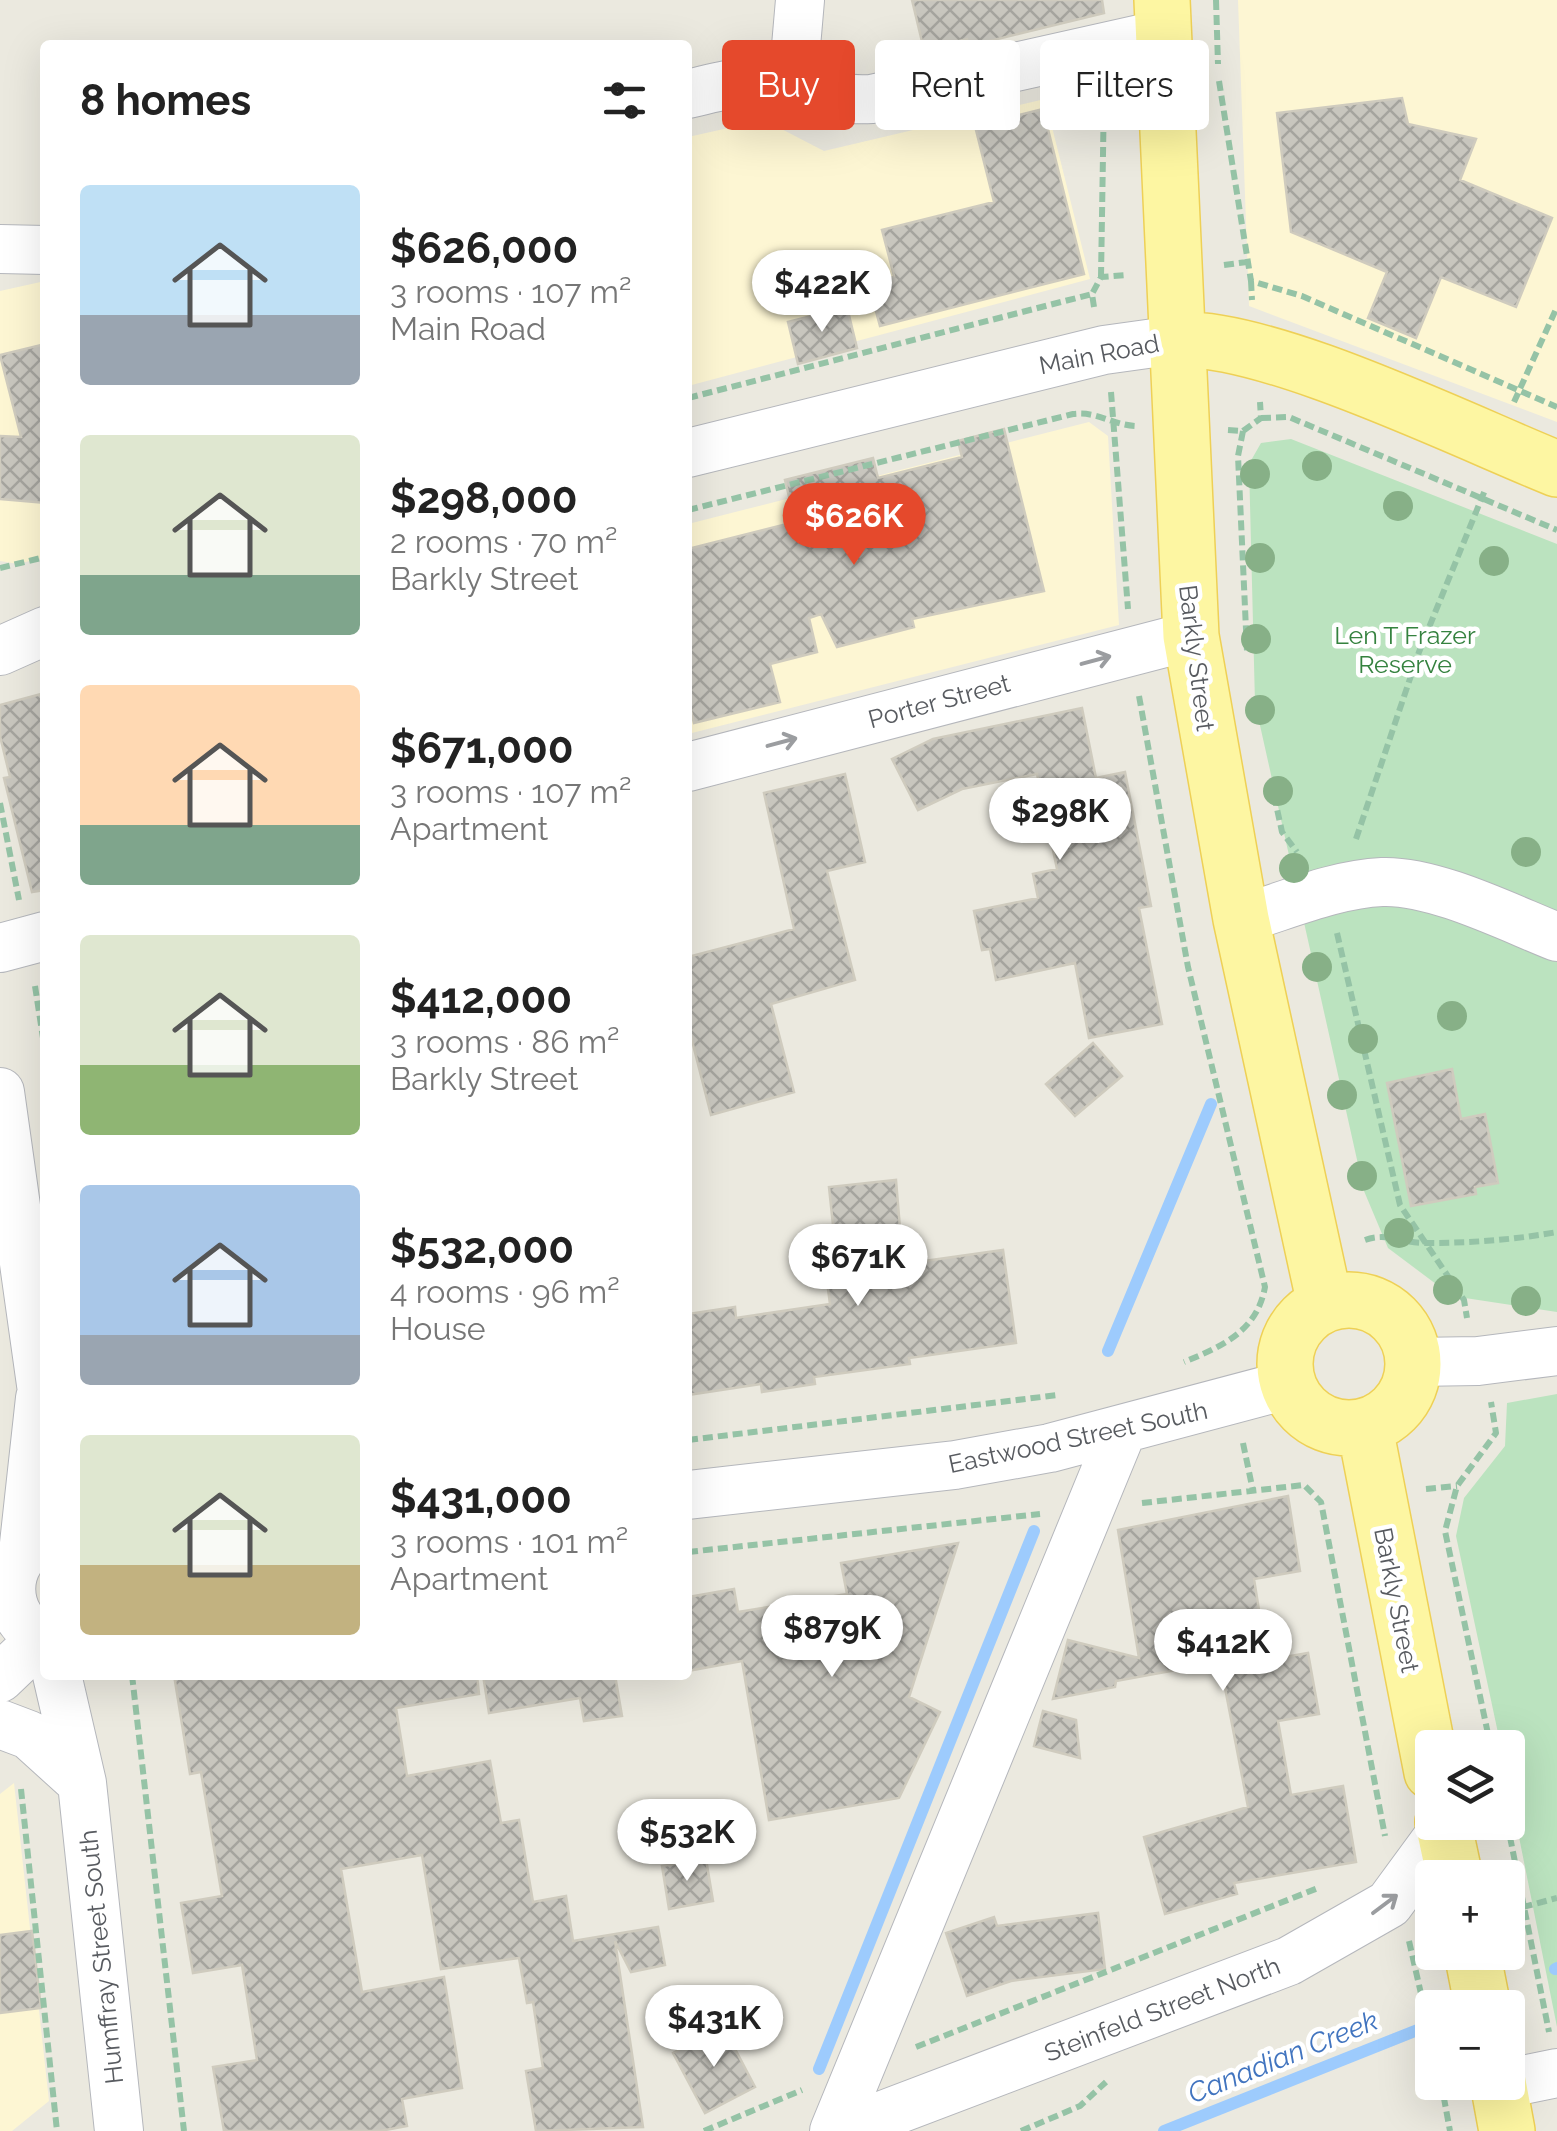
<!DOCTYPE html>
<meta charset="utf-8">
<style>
body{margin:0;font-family:Raleway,sans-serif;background:#f6f6f6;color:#222;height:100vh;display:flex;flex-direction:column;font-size:38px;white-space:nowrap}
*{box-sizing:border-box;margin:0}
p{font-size:32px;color:#767676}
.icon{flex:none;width:55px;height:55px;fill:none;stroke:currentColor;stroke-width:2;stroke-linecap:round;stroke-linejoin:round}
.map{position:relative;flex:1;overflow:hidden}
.drawer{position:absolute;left:40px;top:40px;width:652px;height:1640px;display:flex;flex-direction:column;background:#fff;border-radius:10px;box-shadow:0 10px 40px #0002}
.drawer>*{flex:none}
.banner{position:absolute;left:722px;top:40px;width:682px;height:90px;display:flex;gap:20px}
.buttons{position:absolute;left:1415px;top:1730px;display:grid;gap:20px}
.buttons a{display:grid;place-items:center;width:110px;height:110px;border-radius:10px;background:#fff;box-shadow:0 10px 40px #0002;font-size:50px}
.price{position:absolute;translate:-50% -85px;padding:0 22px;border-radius:35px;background:#fff;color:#222;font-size:32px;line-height:65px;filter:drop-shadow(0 2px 5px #0008)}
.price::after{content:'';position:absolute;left:50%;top:60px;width:30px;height:22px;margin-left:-15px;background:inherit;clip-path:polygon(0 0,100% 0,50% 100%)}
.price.active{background:#e5492c;color:#fff}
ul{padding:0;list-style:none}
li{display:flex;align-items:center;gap:30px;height:250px;padding:0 40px}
li span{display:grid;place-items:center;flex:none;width:280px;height:200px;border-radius:10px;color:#555}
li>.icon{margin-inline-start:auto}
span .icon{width:120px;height:120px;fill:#fffc;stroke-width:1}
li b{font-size:42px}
h2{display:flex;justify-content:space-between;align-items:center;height:120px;padding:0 40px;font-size:42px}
.tag{padding:0 35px;border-radius:10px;background:#fff;box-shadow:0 10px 40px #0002;font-size:35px;line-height:90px}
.tag.active{background:#e5492c;color:#fff}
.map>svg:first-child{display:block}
.commercial{fill:#fdf6d3}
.park{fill:#bbe3bf}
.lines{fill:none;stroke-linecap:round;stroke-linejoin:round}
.stream{stroke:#9dcbfd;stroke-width:12}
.building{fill:url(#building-cross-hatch);stroke:#cfcbbe;stroke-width:2.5}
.minor-casing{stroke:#b5b7bc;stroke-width:50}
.major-casing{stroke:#eed056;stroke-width:58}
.path{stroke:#95c3a6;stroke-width:6;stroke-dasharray:10 5;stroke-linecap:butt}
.minor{stroke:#fff;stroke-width:48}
.major{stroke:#fdf6a2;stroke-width:55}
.tree{fill:#87b087}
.oneway{stroke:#9b9da0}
.labels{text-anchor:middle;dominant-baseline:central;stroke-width:9;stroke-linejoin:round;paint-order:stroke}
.street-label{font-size:25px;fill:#585b60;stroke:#fff}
.park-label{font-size:25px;fill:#35823f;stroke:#fff}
.water-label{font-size:28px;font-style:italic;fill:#4174bf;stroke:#fff}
</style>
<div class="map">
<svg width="1557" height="2131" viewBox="0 0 1557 2131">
<defs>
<pattern id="building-cross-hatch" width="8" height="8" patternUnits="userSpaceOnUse" patternTransform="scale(2.5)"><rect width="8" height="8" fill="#c8c6be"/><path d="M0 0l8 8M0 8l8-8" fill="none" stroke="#a5a49e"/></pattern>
</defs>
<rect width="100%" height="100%" fill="#ebe9df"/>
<path class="commercial" d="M1238 0H1557V422L1249 306Z
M1045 99 1090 279 688 386V137L764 120 824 151Z
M45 281V557L18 564 0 561V291Z
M1089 422 1108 436 1119 625 688 734V524Z
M14 1783 49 2101 12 2131H0V1794Z"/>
<path class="park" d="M1291 439 1557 544V1312L1452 1296 1388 1248 1364 1191 1255 703 1249 464 1261 443Z
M1557 1394V2027L1508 1782V1748L1501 1747 1456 1536 1464 1498 1505 1446 1507 1403Z"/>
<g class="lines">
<path class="stream" d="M1108 1351 1211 1104
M1555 1969 1557 1968
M819 2069 1034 1531
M1164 2131 1420 2029"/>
</g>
<path class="building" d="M912 0H1102L1104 13 969 46 967 39 924 50Z
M1402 98 1408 124 1476 139 1460 180 1552 218 1516 307 1441 277 1416 338 1368 318 1387 272 1291 232 1277 113Z
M1043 109 1084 274 880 326 868 282 894 276 882 230 994 202 975 126Z
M847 307 857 348 798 364 788 322Z
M45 344V503L0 499V436L21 437 0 355Z
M1004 429 1044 591 912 619 914 627 837 647 821 614 809 618 817 652 770 664 780 702 694 723 688 699V549L795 522 785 480 873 458 878 478 962 457 958 441Z
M45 693V890L32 892 4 778 10 777 0 736V705Z
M1082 708 1096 778 1125 772 1151 906 1139 908 1162 1024 1089 1038 1075 963 996 980 990 949 982 950 974 911 1038 898 1033 874 1057 869 1037 774 962 789 918 810 892 759 933 739Z
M845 774 865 862 827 871 855 980 771 1004 794 1092 711 1115 688 1025V957L794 929 764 793Z
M1093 1043 1122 1076 1075 1116 1046 1084Z
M1452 1069 1461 1119 1485 1114 1498 1183 1475 1187 1476 1194 1411 1206 1387 1083Z
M896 1180 903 1264 1003 1250 1016 1343 909 1358 910 1364 814 1377 815 1384 762 1392 761 1384 688 1395V1314L735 1307 736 1318 830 1304 826 1274 838 1273 829 1187Z
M1288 1496 1300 1571 1254 1579 1267 1660 1308 1653 1319 1714 1278 1721 1291 1795 1343 1786 1356 1862 1234 1883 1237 1894 1165 1914 1144 1837 1248 1807 1220 1662 1116 1681 1115 1687 1053 1699 1068 1640 1139 1658 1118 1530Z
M958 1543 909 1697 940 1712 899 1798 769 1820 742 1661 688 1671V1597L734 1589 738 1612 847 1594 841 1563Z
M174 1675H477L479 1694 396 1708 407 1776 490 1761 501 1823 519 1820 533 1902 566 1896 573 1941 658 1927 665 1965 631 1972 615 1941 643 2127 536 2131 526 2071 543 2068 533 2002 527 2003 519 1958 441 1969 422 1855 341 1869 362 1992 444 1977 462 2088 402 2099 407 2126 380 2131H224L213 2067 257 2060 242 1965 193 1973 181 1903 222 1896 201 1772 190 1774Z
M483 1675H615L622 1716 584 1721 580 1698 489 1713Z
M1043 1711 1076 1720 1080 1758 1034 1746Z
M706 1859 713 1901 669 1909 662 1866Z
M1098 1913 1105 1969 1011 1981 967 1996 946 1933 994 1917 997 1926Z
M32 1931 41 2008 0 2013V1935Z
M723 2026 755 2087 705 2113 673 2053Z"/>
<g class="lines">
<defs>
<path id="minor" d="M793 81 800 0
M688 94C720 86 756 77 789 81 823 85 827 102 872 99L1163 34
M0 249 45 250
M688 453 1104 350 1176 340
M0 651 45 631
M688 767 1191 636
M1241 919C1285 906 1335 884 1382 882 1434 880 1509 918 1557 937
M0 948 45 936
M0 1092 45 1413
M1414 1362 1478 1361 1557 1351
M688 1495 955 1465 1050 1448 1287 1385
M45 1540C0 1557 0 1621 45 1638
M23 1553 40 1398
M57 1675 82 1783 119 2131
M0 1678 43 1637
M0 1724 29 1735 82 1783
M1498 2085 1557 2073
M834 2131 1121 1433
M841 2131 1289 1961 1389 1904 1444 1829"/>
<path id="major" d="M1162 0 1191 636 1241 919 1325 1304
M1176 340C1266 334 1467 433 1557 469
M1285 1364a64 64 0 1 1 128 0a64 64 0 1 1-128 0Z
M1365 1428 1432 1772
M1443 1822 1455 1878
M1472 1952 1483 2008
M1498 2082 1507 2131"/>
</defs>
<use href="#minor" class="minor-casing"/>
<use href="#major" class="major-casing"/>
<path class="path" d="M1216 0 1218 64
M1219 81 1251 281 1302 296 1557 407
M1224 265 1247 262
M1101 277 1104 93
M1251 281 1252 300
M1094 307 1092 294 1101 277 1127 275
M1111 392 1128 609
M688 398 1092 294
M1514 402 1557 307
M1261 418 1289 417 1557 530
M1228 430 1243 431 1261 418 1260 402
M1243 431 1238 456 1247 651
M688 510 1073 414C1097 411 1112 425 1136 426
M0 568 45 557
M1139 696 1188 967 1265 1287C1257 1331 1223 1346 1184 1362
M1271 781 1282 832 1297 852
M0 803 19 900
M1356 839 1419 652 1485 490
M1337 933 1400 1205 1464 1300 1467 1318
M35 986 45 1051
M1365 1240C1388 1232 1401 1243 1425 1243 1470 1243 1513 1240 1557 1232
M688 1440 1058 1395
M1243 1443 1253 1491
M1426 1489 1457 1486
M1142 1503 1304 1485 1321 1502 1385 1836
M688 1552 1040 1514
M132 1675 184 2131
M1491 1748 1445 1531 1457 1486 1496 1433 1491 1402
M21 1789 57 2131
M1507 1822 1549 2032
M1508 1911 1557 1898
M1409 1941 1432 2042
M916 2047 1318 1888
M1441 2082 1450 2131
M704 2131 802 2090
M1021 2131 1080 2106 1106 2082"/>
<use href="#minor" class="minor"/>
<use href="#major" class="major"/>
</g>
<g class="tree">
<circle cx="1317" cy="466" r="15"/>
<circle cx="1255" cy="474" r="15"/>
<circle cx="1398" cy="506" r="15"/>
<circle cx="1260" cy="558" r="15"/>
<circle cx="1494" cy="561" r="15"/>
<circle cx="1256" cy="639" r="15"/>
<circle cx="1260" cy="710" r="15"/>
<circle cx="1278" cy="791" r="15"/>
<circle cx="1526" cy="852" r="15"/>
<circle cx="1294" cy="868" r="15"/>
<circle cx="1317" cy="967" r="15"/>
<circle cx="1452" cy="1016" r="15"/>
<circle cx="1363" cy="1039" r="15"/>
<circle cx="1342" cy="1095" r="15"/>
<circle cx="1362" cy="1176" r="15"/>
<circle cx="1399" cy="1233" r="15"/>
<circle cx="1448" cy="1290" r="15"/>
<circle cx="1526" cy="1301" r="15"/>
</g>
<defs><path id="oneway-shaft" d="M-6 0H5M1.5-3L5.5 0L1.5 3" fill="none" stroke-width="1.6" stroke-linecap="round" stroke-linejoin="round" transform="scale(2.5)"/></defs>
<g class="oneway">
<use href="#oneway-shaft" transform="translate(1096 660) rotate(-15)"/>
<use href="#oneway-shaft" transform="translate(782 742) rotate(-15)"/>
<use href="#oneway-shaft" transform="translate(1385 1904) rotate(-37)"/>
</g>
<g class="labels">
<g class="street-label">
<text transform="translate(1099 354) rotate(-11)">Main Road</text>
<text transform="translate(1197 658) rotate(83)">Barkly Street</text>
<text transform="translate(939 701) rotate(-15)">Porter Street</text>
<text transform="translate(1078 1437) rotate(-12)">Eastwood Street South</text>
<text transform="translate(1397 1600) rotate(79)">Barkly Street</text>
<text transform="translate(101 1957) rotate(-96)">Humffray Street South</text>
<text transform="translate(1162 2009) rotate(-21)">Steinfeld Street North</text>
</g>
<g class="park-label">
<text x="1405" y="635">Len T Frazer<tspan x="1405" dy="29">Reserve</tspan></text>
</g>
<g class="water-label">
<text transform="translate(1283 2057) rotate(-22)">Canadian Creek</text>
</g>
</g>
</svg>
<div class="buttons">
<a><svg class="icon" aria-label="layers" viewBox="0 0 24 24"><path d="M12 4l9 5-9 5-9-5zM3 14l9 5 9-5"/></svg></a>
<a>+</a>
<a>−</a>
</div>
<b class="price" style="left:822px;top:335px">$422K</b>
<b class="price active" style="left:854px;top:568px">$626K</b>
<b class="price" style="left:1060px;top:863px">$298K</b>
<b class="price" style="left:858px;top:1309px">$671K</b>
<b class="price" style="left:832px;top:1680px">$879K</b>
<b class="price" style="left:1223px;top:1694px">$412K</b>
<b class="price" style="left:687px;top:1884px">$532K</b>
<b class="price" style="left:714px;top:2070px">$431K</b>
<div class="banner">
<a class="tag active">Buy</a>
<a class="tag">Rent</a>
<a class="tag">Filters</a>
</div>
<section class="drawer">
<h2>8 homes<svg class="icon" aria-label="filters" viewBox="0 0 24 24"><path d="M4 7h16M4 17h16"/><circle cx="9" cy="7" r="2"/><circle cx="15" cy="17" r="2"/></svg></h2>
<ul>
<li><span style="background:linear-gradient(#bfe0f5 65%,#9aa5b1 0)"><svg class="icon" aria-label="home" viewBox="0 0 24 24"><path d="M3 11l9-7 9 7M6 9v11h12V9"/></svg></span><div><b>$626,000</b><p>3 rooms · 107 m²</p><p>Main Road</p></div></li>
<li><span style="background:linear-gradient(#dfe7d0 70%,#7fa58c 0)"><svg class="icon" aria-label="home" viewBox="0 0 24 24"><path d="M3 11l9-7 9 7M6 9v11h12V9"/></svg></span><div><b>$298,000</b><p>2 rooms · 70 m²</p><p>Barkly Street</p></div></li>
<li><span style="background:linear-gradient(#ffd9b3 70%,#7fa58c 0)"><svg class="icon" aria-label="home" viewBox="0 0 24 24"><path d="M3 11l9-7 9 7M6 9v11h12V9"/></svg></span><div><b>$671,000</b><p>3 rooms · 107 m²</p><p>Apartment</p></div></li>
<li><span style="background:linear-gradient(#dfe7d0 65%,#8fb573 0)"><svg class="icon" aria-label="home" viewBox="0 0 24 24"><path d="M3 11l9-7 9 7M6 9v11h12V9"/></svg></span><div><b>$412,000</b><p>3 rooms · 86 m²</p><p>Barkly Street</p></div></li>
<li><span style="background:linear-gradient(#a9c7e8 75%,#9aa5b1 0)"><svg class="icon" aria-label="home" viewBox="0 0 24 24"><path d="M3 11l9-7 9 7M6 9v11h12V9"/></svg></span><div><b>$532,000</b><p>4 rooms · 96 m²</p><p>House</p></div></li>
<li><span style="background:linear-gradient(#dfe7d0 65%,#c2b280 0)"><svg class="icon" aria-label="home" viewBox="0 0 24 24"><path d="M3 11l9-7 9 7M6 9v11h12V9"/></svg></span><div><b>$431,000</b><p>3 rooms · 101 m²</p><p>Apartment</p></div></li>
</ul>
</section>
</div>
